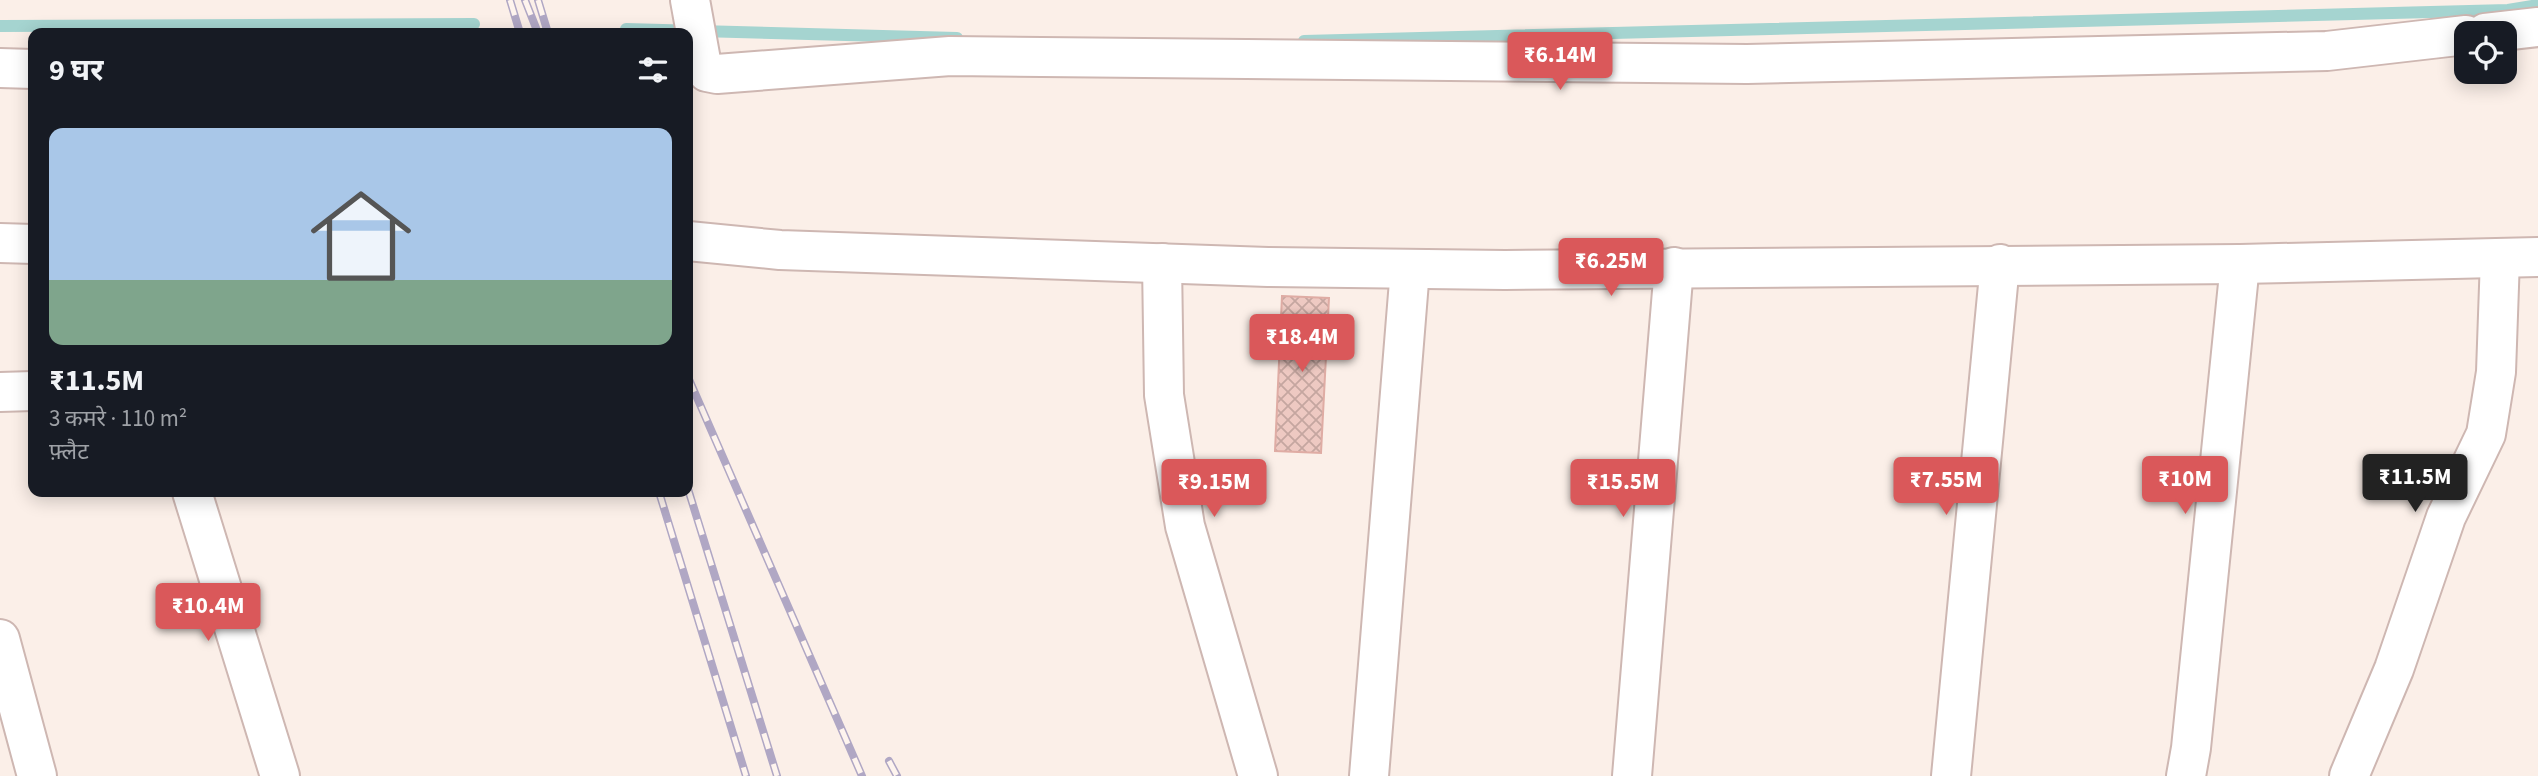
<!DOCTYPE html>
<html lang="hi">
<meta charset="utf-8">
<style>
body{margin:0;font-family:"Source Sans 3","Noto Sans Devanagari",sans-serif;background:#20242c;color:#f1f3f6;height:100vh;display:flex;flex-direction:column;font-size:26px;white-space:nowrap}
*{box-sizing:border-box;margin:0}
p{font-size:23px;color:#9ea1a6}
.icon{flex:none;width:38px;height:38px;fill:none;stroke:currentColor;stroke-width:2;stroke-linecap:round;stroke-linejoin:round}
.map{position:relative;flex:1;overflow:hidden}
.drawer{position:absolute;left:28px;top:28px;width:665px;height:469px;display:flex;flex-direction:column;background:#171b24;border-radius:14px;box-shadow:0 4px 18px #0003}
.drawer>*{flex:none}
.tools{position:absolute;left:2454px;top:21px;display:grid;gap:14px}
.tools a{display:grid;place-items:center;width:63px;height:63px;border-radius:14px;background:#171b24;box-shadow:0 4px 18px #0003;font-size:35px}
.price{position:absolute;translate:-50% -60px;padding:0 16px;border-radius:7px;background:#da585a;color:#fff;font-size:23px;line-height:46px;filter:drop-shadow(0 2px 4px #0008)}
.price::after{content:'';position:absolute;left:50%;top:42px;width:21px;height:16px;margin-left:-10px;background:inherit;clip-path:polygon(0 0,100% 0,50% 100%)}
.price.active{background:#222;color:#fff}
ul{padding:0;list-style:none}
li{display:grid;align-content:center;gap:14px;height:371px;padding:0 21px}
li span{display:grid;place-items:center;height:217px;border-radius:14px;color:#555}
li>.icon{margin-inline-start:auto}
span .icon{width:126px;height:126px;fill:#fffc;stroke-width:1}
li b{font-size:30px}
h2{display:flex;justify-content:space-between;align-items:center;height:84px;padding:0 21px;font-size:30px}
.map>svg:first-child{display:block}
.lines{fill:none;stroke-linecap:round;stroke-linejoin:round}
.stream{stroke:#a5d4d0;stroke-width:12}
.building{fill:url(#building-cross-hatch);stroke:#dfaca4;stroke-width:2}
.minor-casing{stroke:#ceb7b2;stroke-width:42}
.tertiary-casing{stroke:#ceb7b2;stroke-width:42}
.minor{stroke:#fff;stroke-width:38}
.tertiary{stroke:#fff;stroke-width:38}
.rail-casing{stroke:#b0a7c4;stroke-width:8}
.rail{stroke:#fef4ee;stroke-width:5;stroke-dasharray:16;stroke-linecap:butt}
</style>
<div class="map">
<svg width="2538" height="776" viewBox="0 0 2538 776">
<defs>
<pattern id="building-cross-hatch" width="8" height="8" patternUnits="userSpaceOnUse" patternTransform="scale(1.75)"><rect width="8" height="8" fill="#eec9c2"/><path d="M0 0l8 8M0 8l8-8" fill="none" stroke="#c5a6a0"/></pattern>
</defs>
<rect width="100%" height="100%" fill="#fbefe8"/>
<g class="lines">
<path class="stream" d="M0 26 474 24
M626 29 957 38
M1304 41 2508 10 2538 5"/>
</g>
<path class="building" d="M1282 296 1329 298 1321 453 1275 451Z"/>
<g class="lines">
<defs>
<path id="minor" d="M690 0 702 66 707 72 717 74 950 56 1747 64 2327 51 2466 35
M2485 33 2538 27
M0 68 33 69
M1162 263 1164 395 1185 526 1258 776
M0 392 33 391
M192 492 280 776
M0 639 37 776
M1369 776 1410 269
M1632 776 1674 267
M1951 776 2000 264
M2186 776 2191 748 2240 264
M2349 776 2394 669 2446 517 2486 434 2496 372 2500 258"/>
<path id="tertiary" d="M688 241 780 250 1268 267 1505 270 2240 264 2538 257
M0 243 33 244"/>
</defs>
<use href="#minor" class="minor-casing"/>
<use href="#tertiary" class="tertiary-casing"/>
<use href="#minor" class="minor"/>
<use href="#tertiary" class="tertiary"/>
<defs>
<path id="rail" d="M510 0 520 33
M525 0 538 33
M538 0 548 33
M688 377 862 776
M688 489 777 776
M659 492 746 776
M889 761 897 776"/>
</defs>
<use href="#rail" class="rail-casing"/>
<use href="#rail" class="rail"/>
</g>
</svg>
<div class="tools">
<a><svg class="icon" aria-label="locate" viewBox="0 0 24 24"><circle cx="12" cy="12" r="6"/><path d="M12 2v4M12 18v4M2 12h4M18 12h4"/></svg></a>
</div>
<b class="price" style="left:1560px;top:92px">₹6.14M</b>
<b class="price" style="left:1611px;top:298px">₹6.25M</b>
<b class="price" style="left:1302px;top:374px">₹18.4M</b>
<b class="price active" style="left:2415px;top:514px">₹11.5M</b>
<b class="price" style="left:2185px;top:516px">₹10M</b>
<b class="price" style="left:1946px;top:517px">₹7.55M</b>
<b class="price" style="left:1214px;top:519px">₹9.15M</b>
<b class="price" style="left:1623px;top:519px">₹15.5M</b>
<b class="price" style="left:208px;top:643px">₹10.4M</b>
<section class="drawer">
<h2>9 घर<svg class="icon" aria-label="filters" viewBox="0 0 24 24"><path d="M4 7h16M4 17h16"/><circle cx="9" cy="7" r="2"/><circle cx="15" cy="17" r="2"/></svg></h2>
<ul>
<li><span style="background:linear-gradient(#a9c7e8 70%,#7fa58c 0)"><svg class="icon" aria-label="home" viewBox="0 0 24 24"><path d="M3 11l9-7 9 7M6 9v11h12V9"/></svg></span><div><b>₹11.5M</b><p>3 कमरे · 110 m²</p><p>फ़्लैट</p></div></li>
</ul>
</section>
</div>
